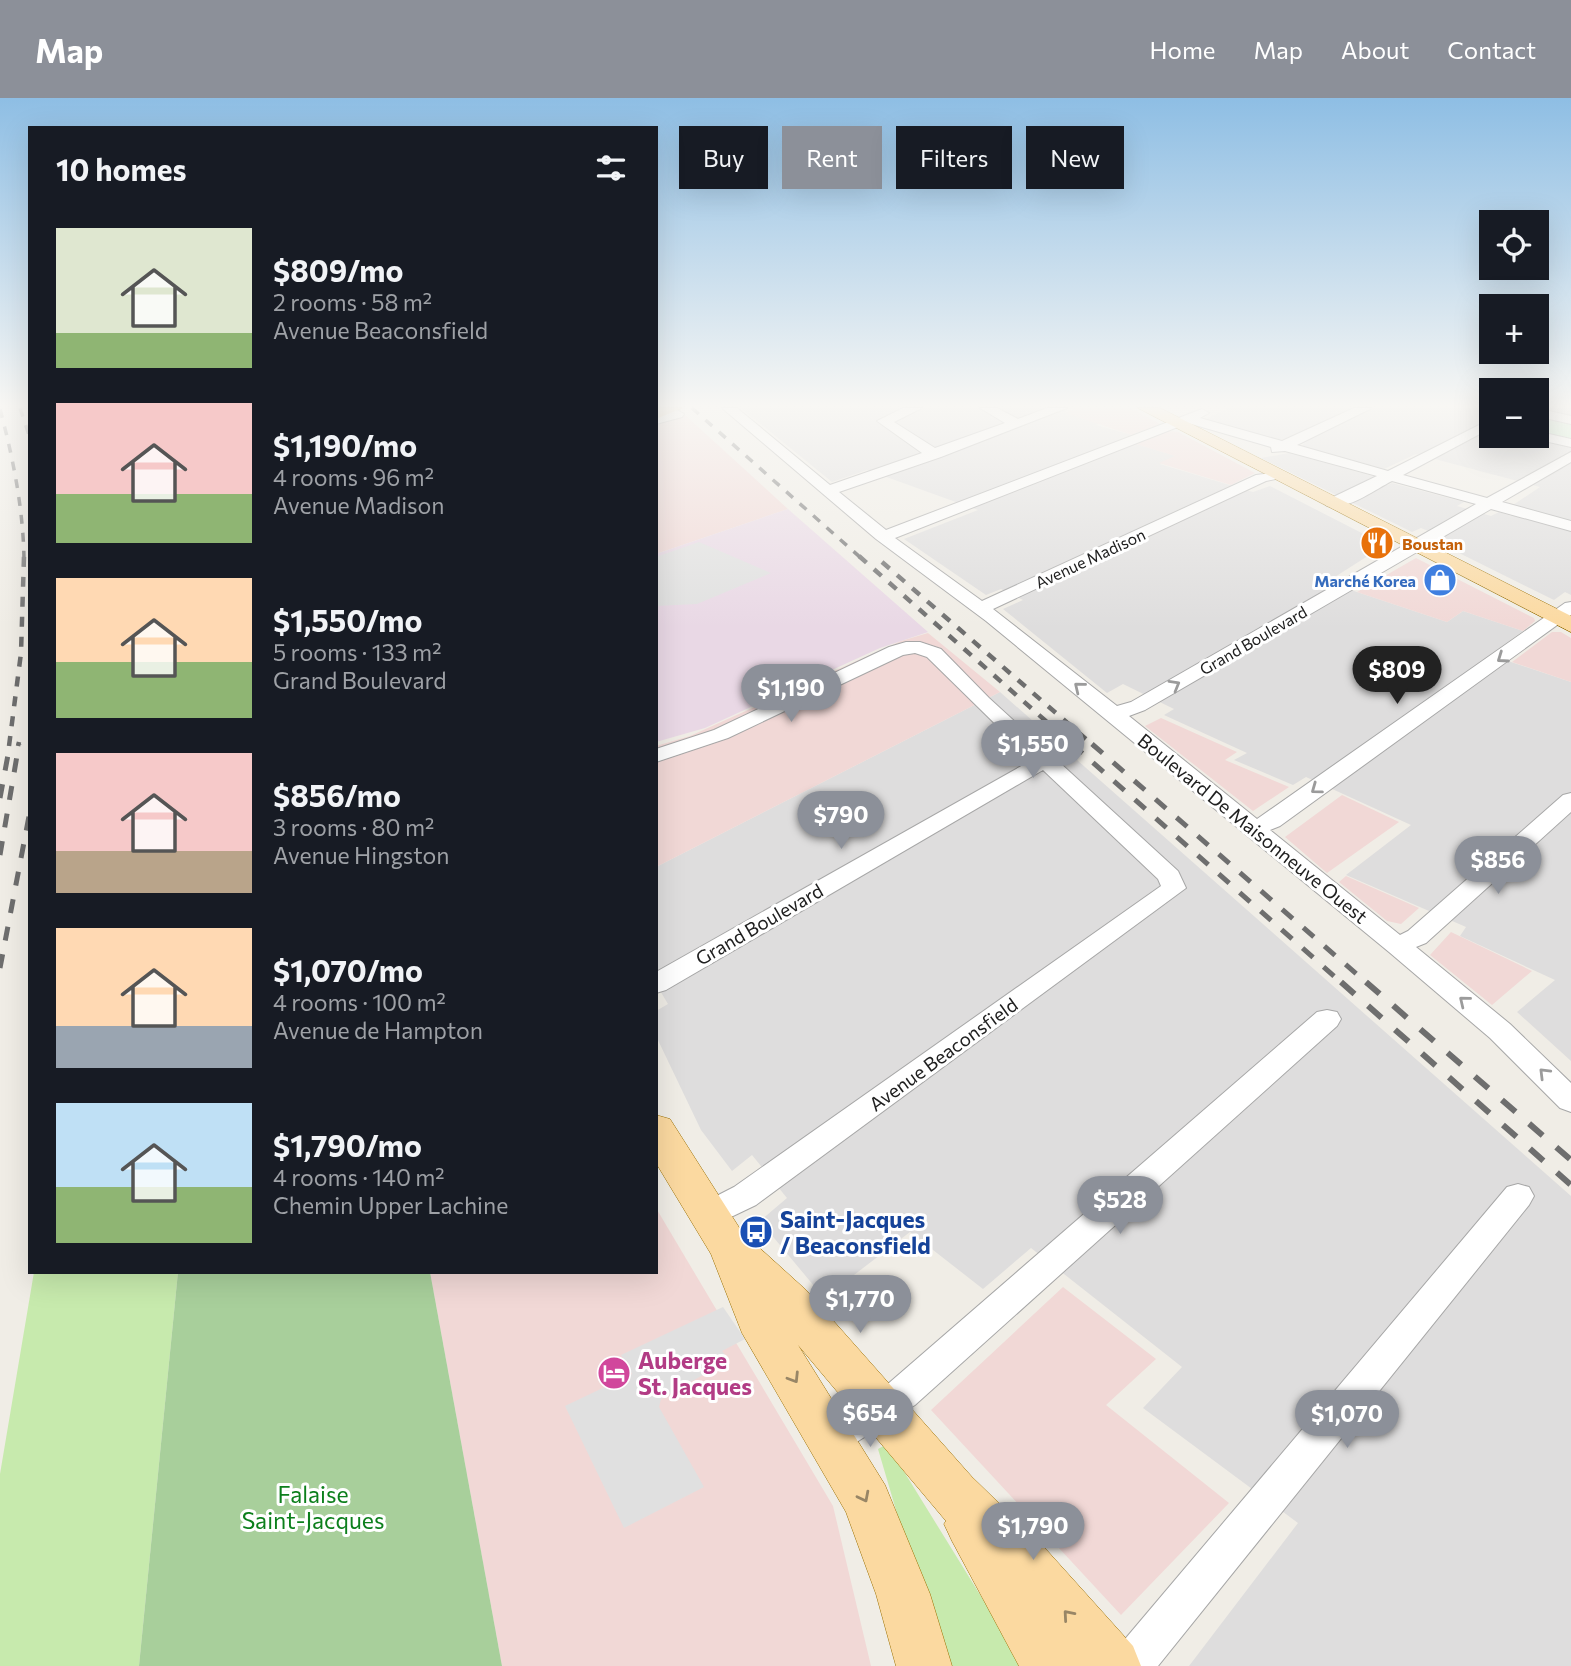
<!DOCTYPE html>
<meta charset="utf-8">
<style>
body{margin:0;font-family:Commissioner,sans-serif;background:#242831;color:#f1f3f6;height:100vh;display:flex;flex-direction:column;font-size:26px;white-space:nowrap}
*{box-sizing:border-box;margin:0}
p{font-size:23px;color:#9ea1a6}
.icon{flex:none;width:38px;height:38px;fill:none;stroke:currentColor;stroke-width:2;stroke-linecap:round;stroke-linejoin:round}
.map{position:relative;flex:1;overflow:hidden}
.sheet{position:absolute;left:28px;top:28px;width:630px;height:1148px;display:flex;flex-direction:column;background:#171b24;border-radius:0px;box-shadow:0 7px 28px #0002}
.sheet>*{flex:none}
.top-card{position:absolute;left:679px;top:28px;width:665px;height:63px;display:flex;gap:14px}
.fabs{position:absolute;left:1479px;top:112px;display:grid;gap:14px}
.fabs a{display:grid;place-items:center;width:70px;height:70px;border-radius:0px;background:#171b24;box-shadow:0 7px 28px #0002;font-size:35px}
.price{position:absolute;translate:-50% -60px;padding:0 16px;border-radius:24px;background:#8c9099;color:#fff;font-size:23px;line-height:46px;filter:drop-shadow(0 2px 4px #0008)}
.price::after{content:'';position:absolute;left:50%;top:42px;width:21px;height:16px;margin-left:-10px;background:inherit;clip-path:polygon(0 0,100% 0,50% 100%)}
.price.current{background:#222;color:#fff}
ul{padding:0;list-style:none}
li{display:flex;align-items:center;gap:21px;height:175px;padding:0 28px}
li span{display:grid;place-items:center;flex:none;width:196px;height:140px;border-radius:0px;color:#555}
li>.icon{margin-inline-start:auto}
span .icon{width:84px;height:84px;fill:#fffc;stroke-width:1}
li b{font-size:30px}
h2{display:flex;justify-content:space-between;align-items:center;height:84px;padding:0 28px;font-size:30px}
.chip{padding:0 24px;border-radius:0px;background:#171b24;box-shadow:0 7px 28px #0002;font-size:24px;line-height:63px}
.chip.current{background:#8c9099;color:#fff}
header{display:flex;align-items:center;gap:42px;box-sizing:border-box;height:98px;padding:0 35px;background:#8c9099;color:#fff}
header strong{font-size:33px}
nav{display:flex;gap:38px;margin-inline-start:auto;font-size:24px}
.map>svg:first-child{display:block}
.residential{fill:#dedddd}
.commercial{fill:#f1d8d6}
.industrial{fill:#e9d8e5}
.grass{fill:#c7eaad}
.forest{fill:#a8cf9b}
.park{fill:#c4f9cb}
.parking{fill:#e0e0e0}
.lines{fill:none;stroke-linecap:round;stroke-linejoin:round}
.minor-casing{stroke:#a7a7a7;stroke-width:2}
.major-casing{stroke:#9a6f01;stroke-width:1}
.minor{fill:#fff;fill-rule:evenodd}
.major{fill:#fbd9a0;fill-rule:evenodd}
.rail-far3{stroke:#6e6e6e;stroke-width:3.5;stroke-dasharray:9 9;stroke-linecap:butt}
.rail-far2{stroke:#6e6e6e;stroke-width:4.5;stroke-dasharray:10 10;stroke-linecap:butt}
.rail-far1{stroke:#6e6e6e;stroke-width:5;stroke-dasharray:14 14;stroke-linecap:butt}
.rail{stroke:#6e6e6e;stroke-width:6;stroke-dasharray:18 18;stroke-linecap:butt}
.oneway{stroke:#9b9b9b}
.oneway2{stroke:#988666}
.labels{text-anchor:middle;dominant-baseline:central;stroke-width:6;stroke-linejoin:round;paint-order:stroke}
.far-food-label{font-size:16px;font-weight:bold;fill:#c56008;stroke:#fff;text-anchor:start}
.far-street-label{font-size:16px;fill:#202020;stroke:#fff}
.far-shop-label{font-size:16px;font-weight:bold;fill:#366cbe;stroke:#fff;text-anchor:end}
.street-label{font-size:19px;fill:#202020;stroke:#fff}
.near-transit-label{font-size:23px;font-weight:bold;fill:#164399;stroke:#fff;text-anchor:start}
.near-hotel-label{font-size:23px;font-weight:bold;fill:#b23c85;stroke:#fff;text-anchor:start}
.near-park-label{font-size:23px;fill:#0c7f1c;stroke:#fff}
</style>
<header>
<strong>Map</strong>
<nav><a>Home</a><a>Map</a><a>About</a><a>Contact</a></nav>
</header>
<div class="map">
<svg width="1571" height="1568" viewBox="0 0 1571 1568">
<rect width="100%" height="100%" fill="#f0ede6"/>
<path class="residential" d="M741 310H1056L1100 325 1096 327 1132 337 1123 342 1176 358 1160 366 1253 394 1270 388 1385 447 1327 484 1447 524 1463 513 1523 533 1490 557 1571 584V963L1517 914 1555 882 1460 838 1466 829 1346 777 1411 727 1306 679 1293 687 1234 662 1247 655 1164 617 1174 611 1123 586 1107 595 1003 511 1023 502 1001 491 986 497 904 441 978 412 867 372 832 384Z
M1229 310H1491V338H1536L1537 310H1571V497L1565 494 1554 502 1443 447 1452 443 1421 430 1412 434 1261 360 1289 355 1376 379 1371 383 1388 387 1392 385 1464 404 1457 408 1491 418 1499 414 1511 418 1526 411 1513 407 1540 389 1416 356 1384 371 1301 349 1305 344 1288 340 1278 342 1203 322Z
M1000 594 1571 1098V1568H1189L1298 1425 1143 1310 1182 1269 1031 1150 983 1191 910 1134 824 1200 760 1123 787 1100 752 1057 732 1073 701 1032 656 938V913L668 906 656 886V769Z"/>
<path class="commercial" d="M1077 310H1131L1160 326 1132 337 1065 315Z
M685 317 788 411 656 456V326Z
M1168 333 1178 334 1255 375 1231 387 1159 365 1175 358 1136 346Z
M1416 460 1534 520 1535 523 1523 533 1463 513 1447 524 1357 494Z
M1552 534H1561L1571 540V584L1512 564Z
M928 535 1000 594 656 769V648L690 638 901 543Z
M1161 620 1237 654 1225 662 1289 689 1253 713 1145 628Z
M1342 697 1399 724 1327 775 1285 739Z
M1346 778 1419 810 1401 826 1387 823 1339 784Z
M1451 834 1532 873 1492 907 1430 857Z
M656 1110 833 1408 871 1568H502L430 1174H656Z
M1063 1189 1156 1261 1106 1307 1229 1405 1121 1517 931 1312Z"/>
<path class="industrial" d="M788 411 928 534 880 550 705 630 656 644V456Z"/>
<path class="grass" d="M34 1174H178L139 1568H0V1376Z
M887 1346 1024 1568H942L878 1351Z"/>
<path class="forest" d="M178 1174H430L502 1568H139Z"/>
<path class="park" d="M1536 317 1571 325V343L1537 335Z"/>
<path class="parking" d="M699 444 771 475 697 506 656 508V459Z
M723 1209 745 1241 722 1253 729 1262 661 1301 659 1309 704 1389 624 1430 565 1308 632 1276 621 1257Z"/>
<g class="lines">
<defs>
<path id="minor" d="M722 310H737L830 387 922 355 877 323 903 310H922L894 324 935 350 1005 325 980 310H997L1018 321 1047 310H1067L941 359 839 394 886 432 1202 311 1209 315 1200 320 1282 343 1354 310H1372L1297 347 1388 373 1491 321V330L1403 377 1487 400 1571 354V364L1502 404 1571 423V433L1491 411 1145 612 1129 618 1257 721 1565 505 1571 504V517L1280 728 1270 732 1400 837 1408 833 1563 697 1571 695V714L1426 845 1416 849 1510 926 1571 985V1014L1560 1010 1490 940 1389 854 986 523 876 441ZM1188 325 1271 349 1272 354 1285 353 1377 378 1327 402 1324 405 1327 408C1347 413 1374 392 1392 383L1476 406 1131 604 1117 608 993 511 1266 383 1280 380 1282 377 1280 374 1256 377 982 503 895 440Z
M1536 310 1571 318V326L1536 318Z
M677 312 684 316 682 319 656 326V318Z
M1536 333 1571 341V349L1531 340 1530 338H1536Z
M906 544H920L941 551 989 600 1178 773 1186 790 756 1107 708 1130 697 1126 692 1117 697 1108 734 1089 1161 788 1158 781 1043 672 666 892 656 895V874L1032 662 927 559 915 555 903 557 728 640 656 664V651L714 632 889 549Z
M1327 912 1337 914 1341 921 1337 928 915 1307 844 1352 831 1357 818 1352 812 1340 818 1328 889 1285 1317 914Z
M1518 1086 1529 1089 1534 1098 1529 1107 1158 1568H1108L1115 1553 1507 1089Z"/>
<path id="major" d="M656 310H682L656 321Z
M1138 310H1160L1571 518V534Z
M656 1017 670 1021 742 1134 806 1192 972 1379 1043 1448 1133 1548 1141 1568H1019L952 1443 944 1426 946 1423 798 1247 885 1387 930 1496 952 1568H896L876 1496 846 1414 742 1235 711 1156 656 1065Z"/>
</defs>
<use href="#minor" class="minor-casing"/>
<use href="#major" class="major-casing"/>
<use href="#minor" class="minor"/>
<use href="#major" class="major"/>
<path class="rail-far3" d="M20 310 30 340
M692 310 861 460
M0 311C13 360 23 409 24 460"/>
<path class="rail-far2" d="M859 458 1074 648
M882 464 1094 648
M9 648 21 555 24 458
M18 648 19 644"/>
<path class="rail-far1" d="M1072 646 1343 886
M1092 646 1368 886
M0 700 10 646
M0 757 19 646
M0 870 30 713"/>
<path class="rail" d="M1341 884 1571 1087
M1366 884 1571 1062"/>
</g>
<defs><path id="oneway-chevron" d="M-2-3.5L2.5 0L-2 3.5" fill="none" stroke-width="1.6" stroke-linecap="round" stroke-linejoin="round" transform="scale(1.75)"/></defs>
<g class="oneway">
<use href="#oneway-chevron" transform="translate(1502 560) rotate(145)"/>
<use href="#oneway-chevron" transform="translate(1175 587) rotate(-30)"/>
<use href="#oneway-chevron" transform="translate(1079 589) rotate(-141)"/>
<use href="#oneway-chevron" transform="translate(1316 691) rotate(144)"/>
<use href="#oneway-chevron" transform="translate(1464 903) rotate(-141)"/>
<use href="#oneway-chevron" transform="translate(1544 975) rotate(-135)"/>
</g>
<g class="oneway2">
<use href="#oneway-chevron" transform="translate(794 1280) rotate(58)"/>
<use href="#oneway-chevron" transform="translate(864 1399) rotate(63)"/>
<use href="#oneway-chevron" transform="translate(1068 1517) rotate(-131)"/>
</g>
<linearGradient id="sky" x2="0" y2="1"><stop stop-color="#8ebee4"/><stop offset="0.58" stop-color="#f8f7f4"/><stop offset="1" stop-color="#f8f7f4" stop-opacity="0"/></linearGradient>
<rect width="1571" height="530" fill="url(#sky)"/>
<defs>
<symbol id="restaurant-disc" viewBox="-11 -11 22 22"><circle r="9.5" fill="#e8710a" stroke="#fff"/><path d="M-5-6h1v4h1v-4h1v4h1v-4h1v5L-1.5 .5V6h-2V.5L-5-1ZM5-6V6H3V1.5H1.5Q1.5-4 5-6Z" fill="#fff"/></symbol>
<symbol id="shop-disc" viewBox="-11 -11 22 22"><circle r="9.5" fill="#3f7fe0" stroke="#fff"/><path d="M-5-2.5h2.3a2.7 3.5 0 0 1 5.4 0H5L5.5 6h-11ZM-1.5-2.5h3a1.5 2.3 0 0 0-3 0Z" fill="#fff"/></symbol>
<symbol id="bus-disc" viewBox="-11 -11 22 22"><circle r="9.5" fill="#1a4fb4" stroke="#fff"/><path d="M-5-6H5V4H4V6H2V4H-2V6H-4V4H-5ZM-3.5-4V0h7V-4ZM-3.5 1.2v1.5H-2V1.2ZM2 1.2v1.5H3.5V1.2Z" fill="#fff"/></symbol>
<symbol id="hotel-disc" viewBox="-11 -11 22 22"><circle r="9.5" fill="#d1479c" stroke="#fff"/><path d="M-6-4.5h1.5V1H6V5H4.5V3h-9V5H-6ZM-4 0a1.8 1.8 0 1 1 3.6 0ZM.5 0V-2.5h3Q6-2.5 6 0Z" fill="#fff"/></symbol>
</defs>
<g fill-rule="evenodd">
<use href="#restaurant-disc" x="1358" y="426" width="38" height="38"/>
<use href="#shop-disc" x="1421" y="463" width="38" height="38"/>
<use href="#bus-disc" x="737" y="1115" width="38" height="38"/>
<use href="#hotel-disc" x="595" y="1256" width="38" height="38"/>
</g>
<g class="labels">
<g class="far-food-label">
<text x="1402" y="445">Boustan</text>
</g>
<g class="far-street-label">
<text transform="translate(1090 460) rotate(-25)">Avenue Madison</text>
<text transform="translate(1253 542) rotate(-30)">Grand Boulevard</text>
</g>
<g class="far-shop-label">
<text x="1416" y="482">Marché Korea</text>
</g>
<g class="street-label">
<text transform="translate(1253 730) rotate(39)">Boulevard De Maisonneuve Ouest</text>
<text transform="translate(759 826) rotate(-30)">Grand Boulevard</text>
<text transform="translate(943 956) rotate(-36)">Avenue Beaconsfield</text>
</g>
<g class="near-transit-label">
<text x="780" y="1121">Saint-Jacques<tspan x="780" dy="26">/ Beaconsfield</tspan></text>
</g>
<g class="near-hotel-label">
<text x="638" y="1262">Auberge<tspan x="638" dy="26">St. Jacques</tspan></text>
</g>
<g class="near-park-label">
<text x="313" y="1396">Falaise<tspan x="313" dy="26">Saint-Jacques</tspan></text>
</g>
</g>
</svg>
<div class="fabs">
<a><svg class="icon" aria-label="locate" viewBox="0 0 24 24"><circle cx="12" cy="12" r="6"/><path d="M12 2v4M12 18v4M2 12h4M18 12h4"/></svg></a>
<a>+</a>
<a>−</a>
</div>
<b class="price current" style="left:1397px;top:608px">$809</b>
<b class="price" style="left:791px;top:626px">$1,190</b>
<b class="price" style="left:1033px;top:682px">$1,550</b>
<b class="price" style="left:841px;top:753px">$790</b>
<b class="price" style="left:1498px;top:798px">$856</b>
<b class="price" style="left:1120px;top:1138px">$528</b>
<b class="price" style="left:860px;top:1237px">$1,770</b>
<b class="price" style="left:870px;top:1351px">$654</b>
<b class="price" style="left:1347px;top:1352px">$1,070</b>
<b class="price" style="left:1033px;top:1464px">$1,790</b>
<div class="top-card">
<a class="chip">Buy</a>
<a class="chip current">Rent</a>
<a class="chip">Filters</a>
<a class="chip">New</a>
</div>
<section class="sheet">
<h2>10 homes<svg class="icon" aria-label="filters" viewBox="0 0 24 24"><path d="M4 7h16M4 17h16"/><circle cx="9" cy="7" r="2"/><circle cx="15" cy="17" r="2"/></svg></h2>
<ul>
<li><span style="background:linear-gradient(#dfe7d0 75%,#8fb573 0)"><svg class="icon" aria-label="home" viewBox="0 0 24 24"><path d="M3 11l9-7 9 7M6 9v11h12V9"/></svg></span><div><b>$809/mo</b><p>2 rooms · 58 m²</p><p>Avenue Beaconsfield</p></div></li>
<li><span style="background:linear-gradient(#f6c9c9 65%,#8fb573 0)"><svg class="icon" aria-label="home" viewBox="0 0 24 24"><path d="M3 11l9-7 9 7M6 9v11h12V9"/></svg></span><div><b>$1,190/mo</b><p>4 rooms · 96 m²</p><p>Avenue Madison</p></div></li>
<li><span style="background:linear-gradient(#ffd9b3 60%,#8fb573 0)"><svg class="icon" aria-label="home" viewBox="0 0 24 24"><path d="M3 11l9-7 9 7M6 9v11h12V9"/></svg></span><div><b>$1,550/mo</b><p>5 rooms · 133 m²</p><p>Grand Boulevard</p></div></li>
<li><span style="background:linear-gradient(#f6c9c9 70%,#b9a48a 0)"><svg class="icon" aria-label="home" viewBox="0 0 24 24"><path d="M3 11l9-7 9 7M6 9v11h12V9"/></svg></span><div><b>$856/mo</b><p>3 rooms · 80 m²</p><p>Avenue Hingston</p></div></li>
<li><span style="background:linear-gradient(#ffd9b3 70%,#9aa5b1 0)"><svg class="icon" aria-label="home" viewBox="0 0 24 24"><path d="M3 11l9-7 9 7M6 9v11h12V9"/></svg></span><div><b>$1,070/mo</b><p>4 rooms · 100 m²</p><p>Avenue de Hampton</p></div></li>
<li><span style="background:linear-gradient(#bfe0f5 60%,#8fb573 0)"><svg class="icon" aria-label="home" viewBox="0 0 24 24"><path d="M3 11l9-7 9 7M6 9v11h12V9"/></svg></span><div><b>$1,790/mo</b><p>4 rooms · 140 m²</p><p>Chemin Upper Lachine</p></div></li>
</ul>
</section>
</div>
